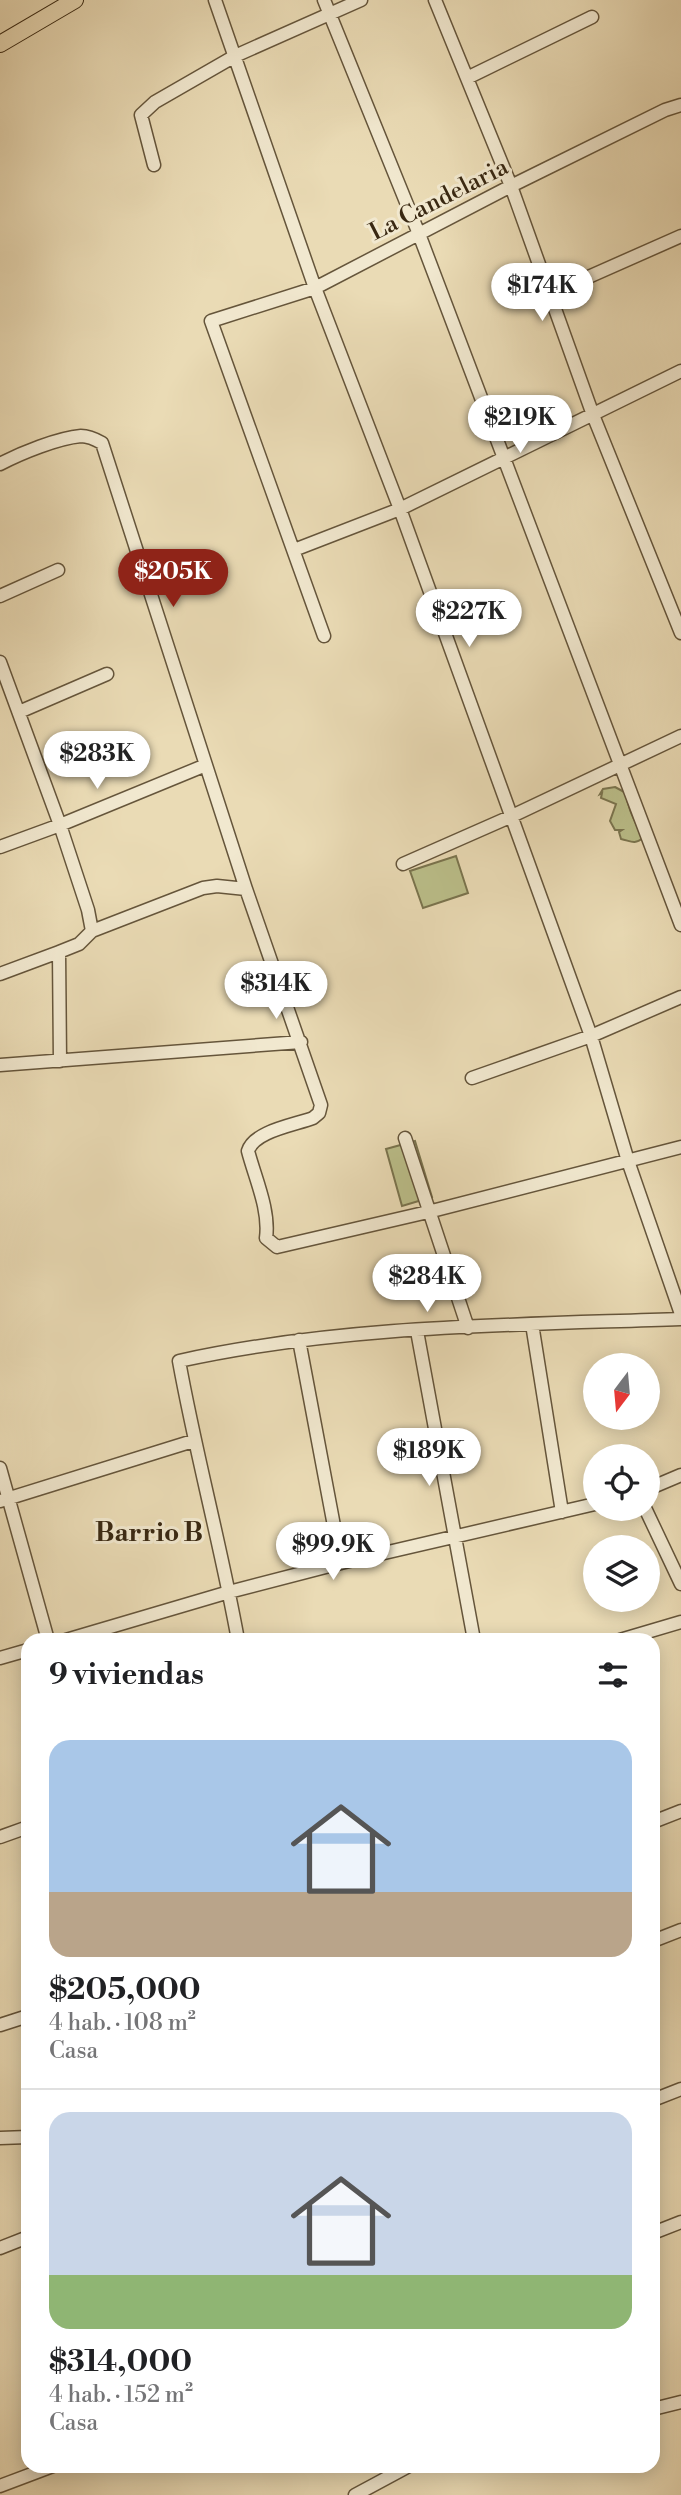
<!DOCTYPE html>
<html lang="es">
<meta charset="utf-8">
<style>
body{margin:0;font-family:"Libre Bodoni",serif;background:#f6f6f6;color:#202124;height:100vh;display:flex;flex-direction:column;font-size:26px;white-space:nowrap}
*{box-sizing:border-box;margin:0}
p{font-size:23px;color:#757577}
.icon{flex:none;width:38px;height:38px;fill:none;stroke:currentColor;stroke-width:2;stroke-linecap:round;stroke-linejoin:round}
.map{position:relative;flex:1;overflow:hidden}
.drawer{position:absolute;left:21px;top:1633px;width:639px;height:840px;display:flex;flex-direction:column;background:#fff;border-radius:21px;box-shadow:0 4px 18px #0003}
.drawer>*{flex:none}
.needle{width:46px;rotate:196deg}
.tools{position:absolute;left:583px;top:1353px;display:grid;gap:14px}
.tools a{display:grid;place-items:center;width:77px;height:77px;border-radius:50%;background:#fff;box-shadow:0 4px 18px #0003;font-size:35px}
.price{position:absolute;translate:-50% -60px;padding:0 16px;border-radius:24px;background:#fff;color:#222;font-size:23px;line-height:46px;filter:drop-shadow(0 2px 4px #0008)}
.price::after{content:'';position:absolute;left:50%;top:42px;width:21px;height:16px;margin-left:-10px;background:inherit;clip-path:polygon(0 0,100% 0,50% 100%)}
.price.current{background:#8f2418;color:#fff}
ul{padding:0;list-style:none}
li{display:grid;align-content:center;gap:14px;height:371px;padding:0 28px}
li+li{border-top:2px solid #e0e0e0}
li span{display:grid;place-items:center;height:217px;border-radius:21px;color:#555}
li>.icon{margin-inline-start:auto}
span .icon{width:126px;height:126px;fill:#fffc;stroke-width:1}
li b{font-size:30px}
h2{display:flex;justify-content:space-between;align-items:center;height:84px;padding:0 28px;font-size:30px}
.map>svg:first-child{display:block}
.green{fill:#bbbf8a;stroke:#7a744e;stroke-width:2}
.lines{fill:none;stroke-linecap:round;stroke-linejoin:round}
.minor-casing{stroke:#65553b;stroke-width:15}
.major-casing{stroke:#392812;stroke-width:18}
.minor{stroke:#f1e8cf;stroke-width:12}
.major{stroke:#eadbb5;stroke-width:16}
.labels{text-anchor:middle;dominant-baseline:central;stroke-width:6;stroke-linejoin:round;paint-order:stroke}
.street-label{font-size:24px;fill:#392812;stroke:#f1e8cf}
.neighbourhood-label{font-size:26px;font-weight:bold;fill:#392812;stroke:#f1e8cf}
</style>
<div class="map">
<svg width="681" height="2495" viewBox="0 0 681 2495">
<rect width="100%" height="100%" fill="#eadbb5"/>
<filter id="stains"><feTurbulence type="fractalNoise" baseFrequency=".00286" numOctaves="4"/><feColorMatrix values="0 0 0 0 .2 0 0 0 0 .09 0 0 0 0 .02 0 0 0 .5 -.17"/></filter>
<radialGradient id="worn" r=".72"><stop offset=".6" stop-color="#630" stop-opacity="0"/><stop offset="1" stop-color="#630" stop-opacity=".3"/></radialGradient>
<path class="green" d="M615 787 626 793C628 811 636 822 643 838 634 845 631 841 621 839L619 832 622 830H615L610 821 616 804 601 798 602 793 600 794 603 789Z
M456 856 468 893 423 908 410 871Z
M415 1141 432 1197 402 1206 386 1149Z"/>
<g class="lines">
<defs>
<path id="minor" d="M215 0 315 288 400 509 591 1036 628 1161 681 1314
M324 0 419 234 681 925
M435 0 511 186 593 415 681 633
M467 78 592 17
M154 165 141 115 155 102 235 56 361 0
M550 294 681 236
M0 464C21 453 58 438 81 436 89 436 95 439 102 443L246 889
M294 550 400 509 681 371
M0 596 58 570
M324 636 211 321 315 288 511 186 665 110 681 105
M0 662 60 825 88 910 92 931 79 944 59 952 60 1061
M19 712 107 674
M0 847 60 825 206 765
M403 864 512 816 681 736
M92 931 203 888 217 886 246 889 321 1105 319 1113 313 1118C295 1125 254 1131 248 1151 255 1178 270 1210 266 1238L277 1247 428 1212 681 1147
M0 974 59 952
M0 1065 301 1042
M472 1078 591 1036 681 997
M405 1138 468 1328
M532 1324 562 1512
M417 1331 474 1640
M299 1340 341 1563
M0 1468 48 1640
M648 1489 681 1475
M0 1501 193 1441
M645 1508 681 1584
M66 1640 229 1592 341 1563 595 1504
M238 1640C221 1546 196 1455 179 1361 342 1325 514 1325 681 1319
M620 1640 681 1622
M0 1658 28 1650
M653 1822 681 1811
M0 1837 28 1827
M653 1941 681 1930
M0 2025 28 2016
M653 2100 681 2089
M0 2138 28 2137
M653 2233 681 2222
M0 2248 28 2237
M653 2409 681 2402
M0 2486 53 2466
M355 2495 409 2466"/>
<path id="major" d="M0 44 75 0"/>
</defs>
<use href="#minor" class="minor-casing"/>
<use href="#major" class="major-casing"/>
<use href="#minor" class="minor"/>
<use href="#major" class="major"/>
</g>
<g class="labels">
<g class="street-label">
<text transform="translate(439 200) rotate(-27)">La Candelaria</text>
</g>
<g class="neighbourhood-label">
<text x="149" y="1533">Barrio B</text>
</g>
</g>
<rect width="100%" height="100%" filter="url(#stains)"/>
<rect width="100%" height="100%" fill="url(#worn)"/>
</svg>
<div class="tools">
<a><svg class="needle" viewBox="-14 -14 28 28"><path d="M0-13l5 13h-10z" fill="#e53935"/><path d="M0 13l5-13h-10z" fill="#757577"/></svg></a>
<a><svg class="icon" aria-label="locate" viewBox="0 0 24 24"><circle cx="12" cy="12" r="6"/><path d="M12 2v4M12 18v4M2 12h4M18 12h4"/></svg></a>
<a><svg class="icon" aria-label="layers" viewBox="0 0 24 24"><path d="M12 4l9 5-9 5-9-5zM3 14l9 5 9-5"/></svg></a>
</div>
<b class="price" style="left:542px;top:323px">$174K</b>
<b class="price" style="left:520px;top:455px">$219K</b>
<b class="price current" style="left:173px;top:609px">$205K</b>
<b class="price" style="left:469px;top:649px">$227K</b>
<b class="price" style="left:97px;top:791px">$283K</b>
<b class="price" style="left:276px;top:1021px">$314K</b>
<b class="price" style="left:427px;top:1314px">$284K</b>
<b class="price" style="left:429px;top:1488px">$189K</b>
<b class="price" style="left:333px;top:1582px">$99.9K</b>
<section class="drawer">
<h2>9 viviendas<svg class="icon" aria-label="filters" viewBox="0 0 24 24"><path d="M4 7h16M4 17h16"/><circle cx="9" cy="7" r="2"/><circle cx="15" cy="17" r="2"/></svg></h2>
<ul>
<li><span style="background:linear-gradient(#a9c7e8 70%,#b9a48a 0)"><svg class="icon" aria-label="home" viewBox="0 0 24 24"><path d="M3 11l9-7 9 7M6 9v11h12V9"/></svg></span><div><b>$205,000</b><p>4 hab. · 108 m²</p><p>Casa</p></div></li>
<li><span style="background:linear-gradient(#c9d6e8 75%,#8fb573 0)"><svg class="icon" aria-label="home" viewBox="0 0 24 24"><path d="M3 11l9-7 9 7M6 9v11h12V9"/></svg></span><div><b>$314,000</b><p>4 hab. · 152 m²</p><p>Casa</p></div></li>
</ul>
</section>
</div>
